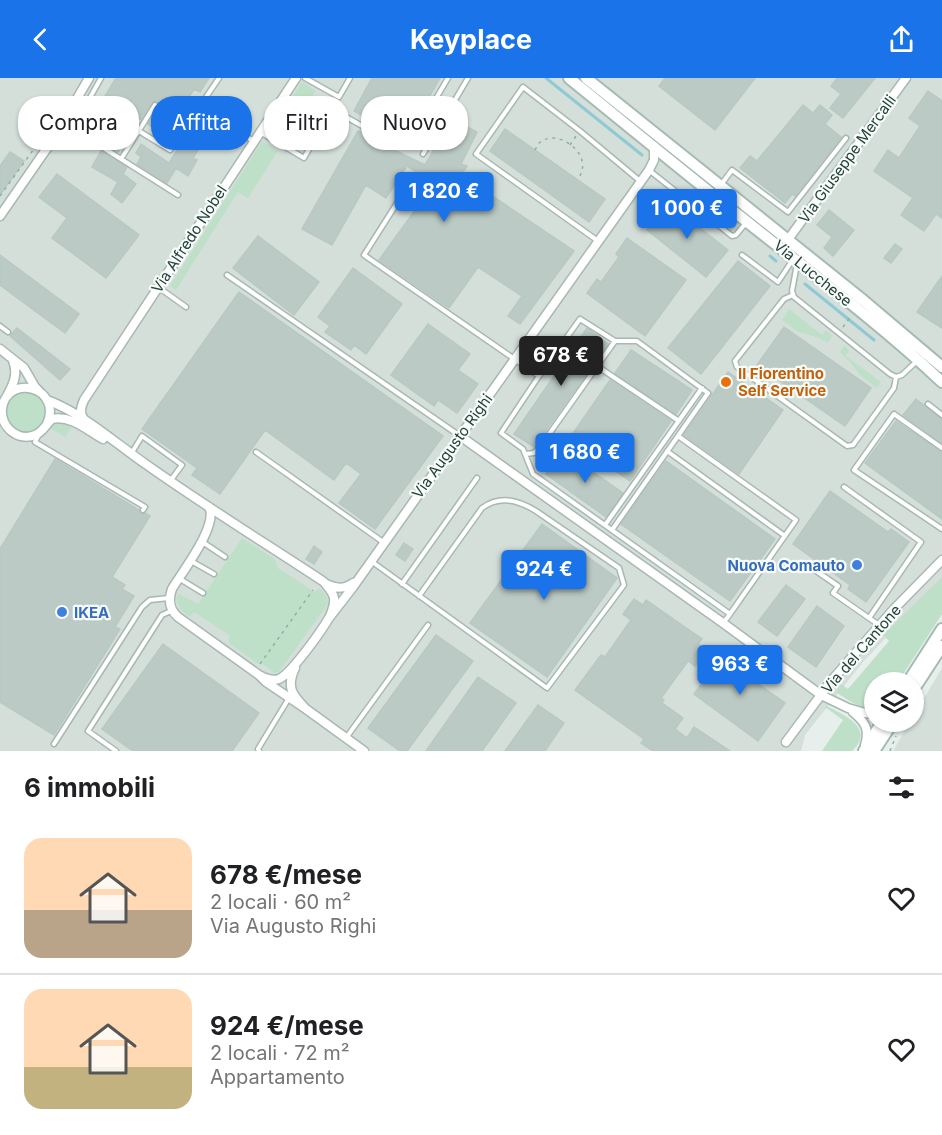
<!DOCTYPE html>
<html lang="it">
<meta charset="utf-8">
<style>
body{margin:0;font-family:Inter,sans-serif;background:#f6f6f6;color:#202124;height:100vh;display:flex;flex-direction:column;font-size:22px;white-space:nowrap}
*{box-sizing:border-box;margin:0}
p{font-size:20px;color:#757577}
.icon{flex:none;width:33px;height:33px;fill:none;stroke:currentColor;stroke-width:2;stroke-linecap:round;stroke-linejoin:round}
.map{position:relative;height:673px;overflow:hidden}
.drawer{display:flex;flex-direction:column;background:#fff;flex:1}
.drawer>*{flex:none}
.guide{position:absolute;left:18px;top:18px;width:600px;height:54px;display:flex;gap:12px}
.fabs{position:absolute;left:864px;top:594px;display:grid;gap:12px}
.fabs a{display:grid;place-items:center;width:60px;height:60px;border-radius:50%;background:#fff;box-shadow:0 2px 4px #0004;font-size:30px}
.price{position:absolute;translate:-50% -51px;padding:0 14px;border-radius:6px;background:#1a73e8;color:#fff;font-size:20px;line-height:39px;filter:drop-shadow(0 2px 3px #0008)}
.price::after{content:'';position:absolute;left:50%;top:36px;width:18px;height:14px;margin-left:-9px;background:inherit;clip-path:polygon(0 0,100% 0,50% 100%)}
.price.on{background:#222;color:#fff}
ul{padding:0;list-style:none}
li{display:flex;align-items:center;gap:18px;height:150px;padding:0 24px}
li+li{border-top:2px solid #e0e0e0}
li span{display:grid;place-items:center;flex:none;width:168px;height:120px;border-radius:18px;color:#555}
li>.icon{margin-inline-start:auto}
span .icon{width:72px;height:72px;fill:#fffc;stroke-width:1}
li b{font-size:26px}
h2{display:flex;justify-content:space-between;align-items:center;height:72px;padding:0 24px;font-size:26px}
.pill{padding:0 21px;border-radius:24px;background:#fff;box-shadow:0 2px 4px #0004;font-size:21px;line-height:54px}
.pill.on{background:#1a73e8;color:#fff}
header{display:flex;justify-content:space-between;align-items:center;height:78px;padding:0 24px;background:#1a73e8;color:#fff;font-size:27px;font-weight:700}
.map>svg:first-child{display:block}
.built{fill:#d4dfda}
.green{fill:#bfe0c8}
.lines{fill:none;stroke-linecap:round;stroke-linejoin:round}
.stream{stroke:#8ec9d4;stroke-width:3}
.building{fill:#bbcac4;stroke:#b8c9c2;stroke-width:1.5}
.lane-casing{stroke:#a8b8b2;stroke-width:7}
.street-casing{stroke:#a8b8b2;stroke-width:11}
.secondary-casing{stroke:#a4bbb3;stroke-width:14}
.path{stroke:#86b3a5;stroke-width:1.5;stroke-dasharray:3 4.5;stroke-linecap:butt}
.lane{stroke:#fff;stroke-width:4}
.street{stroke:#fff;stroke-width:8}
.secondary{stroke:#fff;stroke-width:10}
.food-dot{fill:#e8710a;stroke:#f7fbf9;stroke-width:2}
.shop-dot{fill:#3f7fe0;stroke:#f7fbf9;stroke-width:2}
.labels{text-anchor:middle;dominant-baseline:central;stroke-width:4.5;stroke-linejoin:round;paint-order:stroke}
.street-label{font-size:15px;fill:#24423a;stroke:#f7fbf9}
.food-label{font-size:15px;font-weight:bold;fill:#c56008;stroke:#f7fbf9;text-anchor:start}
.shop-label{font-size:15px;font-weight:bold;fill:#366cbe;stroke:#f7fbf9;text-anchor:end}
</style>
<header><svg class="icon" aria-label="back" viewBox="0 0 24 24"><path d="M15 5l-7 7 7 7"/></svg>Keyplace<svg class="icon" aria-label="share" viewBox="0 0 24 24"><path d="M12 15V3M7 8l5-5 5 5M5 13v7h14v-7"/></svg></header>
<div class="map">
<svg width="942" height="673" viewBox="0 0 942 673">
<rect width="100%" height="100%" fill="#e6efeb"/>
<path class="built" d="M0 0H942V500L863 584 805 657 801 673H0Z
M942 590V673H893L910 644H914V637Z"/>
<path class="green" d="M302 4 316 13 285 61 271 52Z
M262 63 278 73 248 120 238 114 176 212 170 208Z
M789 231 822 257 826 252 832 258 828 265 817 259 798 254 782 242Z
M844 268 849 272 846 278 881 304 877 310 860 297 849 283 840 274Z
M6 334a20 20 0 1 1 40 0a20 20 0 1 1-40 0Z
M64 344 72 348 65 359 50 350 54 346Z
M242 460 275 481 278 490 315 514 319 510C325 515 328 518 328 526L279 594 275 595 260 584 258 586 229 565V557L194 534 190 539C182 533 178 530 176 519L179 516 198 526Z
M942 499V536L898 604H874V630C860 632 849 622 837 615V612L841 606 848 611 889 563 883 557Z
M827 628C845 638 876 650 852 673H822L843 642 825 629Z"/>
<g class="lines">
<path class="stream" d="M546 0 642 77
M770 178 776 183
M805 206 874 262"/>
</g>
<path class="building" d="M116 0H209L200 14 194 11 165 57 148 46 159 28 158 24H153L141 41 139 40 118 74 105 66 108 63 86 49Z
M372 0H440L408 57 394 49 389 58 365 45 367 40 354 33Z
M665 0H755L715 52 659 8Z
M837 0H875L843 40 830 30 841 16 831 8Z
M928 13 942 23V140L936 136 924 153 901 137 913 120 874 93 888 72 899 80 920 48 909 40Z
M803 27 813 35 820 27 832 37 825 46 841 59 795 118 792 116 785 125 740 90 750 78 757 83Z
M452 41 477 54 461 86 467 88 461 97 574 173 520 246 508 238 522 218 478 189 449 230 379 182 434 106 407 88 386 120 366 107 332 167 302 151 358 53 360 54 361 52 385 66 384 67 425 87Z
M199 46 210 53 193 80 197 82 188 98 176 90 167 105 137 86 141 79 136 75 141 66 169 85 193 47 197 49Z
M505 51 605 121 589 144 490 73Z
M101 73 127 89 123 96 136 106 122 125 111 116 118 104 92 89Z
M10 74 24 83 0 117V88Z
M57 96 139 157 106 200 52 160 67 140 39 119Z
M668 125 728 172 706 199 647 152Z
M829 132 854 152 833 178 824 170 832 159 817 147Z
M258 158 319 204 294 237 233 190Z
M627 160 686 202 645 258 587 215 597 201 601 204 619 179 616 176Z
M895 166 902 171 891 185 884 180Z
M0 177 79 236 65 255 0 207Z
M738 183 770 208 701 296 668 270Z
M353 190 402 226 366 276 354 267 351 272 325 254 330 248 318 239Z
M942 198V250L917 234Z
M239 214 443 358 375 451 339 425 361 396 346 385 334 402 265 352 220 416 192 397 197 390 142 351Z
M428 246 470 276 458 292 478 306 457 335 438 322 434 328 391 297Z
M784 249 871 310 845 348 757 287Z
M17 250 70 291 60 302 10 258Z
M587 250 608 266 534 369 514 356Z
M631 272 692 312 676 336 615 295Z
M728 294 783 332 739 396 684 357Z
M610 302 671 343 630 403 569 361Z
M916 321 942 341V365L903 337Z
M896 343 942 374V441L865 385Z
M563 373 623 415 606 439 546 396Z
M55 381 139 432 141 436 145 435 150 438 112 499 125 507 122 511 134 518 115 549 120 551 54 657 0 624V471Z
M666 383 775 461 730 523 621 446Z
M830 413 888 454 891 451 909 464 866 524 848 511 850 507 793 466Z
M542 446 617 500 547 599 470 545Z
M404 465 413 471 405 483 396 477Z
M314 468 322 474 314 486 306 481Z
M786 507 805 521 777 558 758 544Z
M634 521 643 527 646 522 702 561 698 566 707 572 695 588 688 583 661 620 664 622 662 625 683 640 675 651 687 660 694 649 730 673H653L641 665 644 661 575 612 601 577 605 579 631 542 623 536Z
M817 528 844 548 816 589 788 569Z
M436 557 473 583 407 673H400L368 650Z
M163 566 259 635 232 673H133L102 651Z
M727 571 757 592 751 601 785 625 758 663 694 616Z
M478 599 516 625 482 673H426Z
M538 627 564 645 545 673H505Z"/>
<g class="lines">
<defs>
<path id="lane" d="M305 0 339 19 350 0
M200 27 253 63
M64 45 178 117
M73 50 101 0
M139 53 170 72 219 0
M260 54 304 80 332 31 396 67 402 58 411 63 448 0
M423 76 468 0
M121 81 155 27
M650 93 732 158 736 157 745 146
M413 100 364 177 539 298 501 355 523 371 533 396 730 536 724 544
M720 108 732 92 788 134 846 60
M598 163 476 76 523 9 580 53 640 103
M742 177 778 204 792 183
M797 186 792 213 794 219 890 296 896 299 902 297 917 283
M227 197 460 358
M158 209 186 229
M793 217 784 221 735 283 737 289 847 368 853 367 894 310 896 299
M0 248 8 254
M597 288 679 343
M539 298 580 241 615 263H637L708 315 678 358 796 442 730 536
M928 326 942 337
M39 356 35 364 145 429 143 432
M942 370 894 336 854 392 942 451
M667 373 785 458
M256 374 383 464
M131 376 142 358 182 387 171 402
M526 376 534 375 540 369 615 263
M844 409 921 464 869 540
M605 447 702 310
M612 452 678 358
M201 463 225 479
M191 483 214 496
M371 483 547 610 624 507 619 490 536 433C518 422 500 417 482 430L419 518
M809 488 838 508 833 515 879 547
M180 501 203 515
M402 506 477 400
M346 660 428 547
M54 666 142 529 150 522 169 520
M116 673 88 653 162 537 171 533
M259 673 258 671 289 620"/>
<path id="street" d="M0 138 54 60 89 0
M787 163 906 0
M0 271 24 290 35 309 40 314
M8 316C14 305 18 295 13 283
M47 322C84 336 115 365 147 387 205 428 265 465 324 504 328 509 333 514 334 520 335 526 332 533 330 538 323 551 291 596 279 601 273 603 267 601 261 598
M84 341C79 335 81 329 84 322L296 0
M47 346C63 309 8 295 2 330 0 349 18 364 35 357 43 354 46 346 52 341 71 337 87 352 103 361
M460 358 723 545 821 617 848 630 865 635 874 636
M209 429C219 447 182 494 172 511 168 522 169 531 178 539L259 597 266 604 306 631
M326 506C337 511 344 511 353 505
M329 540 353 509 649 92 654 82V68
M295 590C286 609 292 617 306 631L364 673
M853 634C865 644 870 651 865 667
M786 664 832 602 894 531 942 482"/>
<path id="secondary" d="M569 0C621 42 673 85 726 127 798 185 874 240 942 304
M586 0 864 223 942 289
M908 604 942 551
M914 611 942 568
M864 673 882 644
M874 673 893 644"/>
</defs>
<use href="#lane" class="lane-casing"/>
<use href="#street" class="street-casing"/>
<use href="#secondary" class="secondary-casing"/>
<path class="path" d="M570 67 576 58
M535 72 539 65C543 62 547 60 553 60 564 60 580 71 582 83 584 90 581 96 578 102
M0 118 49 50
M843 249 851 238
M260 586 313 512
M914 628 918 621
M890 673 896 658"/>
<use href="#lane" class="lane"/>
<use href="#street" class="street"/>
<use href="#secondary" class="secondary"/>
</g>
<circle class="food-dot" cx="726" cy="304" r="6"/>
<g class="shop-dot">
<circle cx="857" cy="487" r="6"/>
<circle cx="62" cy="534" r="6"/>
</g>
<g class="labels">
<g class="street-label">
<text transform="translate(847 81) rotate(-54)">Via Giuseppe Mercalli</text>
<text transform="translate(189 161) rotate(-57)">Via Alfredo Nobel</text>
<text transform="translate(813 195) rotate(39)">Via Lucchese</text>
<text transform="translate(452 368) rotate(-54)">Via Augusto Righi</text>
<text transform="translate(861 571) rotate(-49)">Via del Cantone</text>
</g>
<g class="food-label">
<text x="738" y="295">Il Fiorentino<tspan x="738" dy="17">Self Service</tspan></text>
</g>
<g class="shop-label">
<text x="845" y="487">Nuova Comauto</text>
<text x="74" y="534" text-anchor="start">IKEA</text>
</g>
</g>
</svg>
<div class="fabs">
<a><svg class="icon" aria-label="layers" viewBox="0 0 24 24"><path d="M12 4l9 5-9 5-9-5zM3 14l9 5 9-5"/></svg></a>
</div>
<b class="price" style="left:444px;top:145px">1 820 €</b>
<b class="price" style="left:687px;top:162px">1 000 €</b>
<b class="price on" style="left:561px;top:309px">678 €</b>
<b class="price" style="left:585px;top:406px">1 680 €</b>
<b class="price" style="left:544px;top:523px">924 €</b>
<b class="price" style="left:740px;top:618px">963 €</b>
<div class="guide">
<a class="pill">Compra</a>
<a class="pill on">Affitta</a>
<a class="pill">Filtri</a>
<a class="pill">Nuovo</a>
</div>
</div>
<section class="drawer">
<h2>6 immobili<svg class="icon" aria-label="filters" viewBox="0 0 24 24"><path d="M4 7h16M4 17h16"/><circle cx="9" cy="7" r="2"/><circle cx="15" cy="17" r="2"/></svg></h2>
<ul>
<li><span style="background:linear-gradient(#ffd9b3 60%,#b9a48a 0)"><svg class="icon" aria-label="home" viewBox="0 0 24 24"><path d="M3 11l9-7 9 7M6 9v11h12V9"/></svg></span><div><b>678 €/mese</b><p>2 locali · 60 m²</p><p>Via Augusto Righi</p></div><svg class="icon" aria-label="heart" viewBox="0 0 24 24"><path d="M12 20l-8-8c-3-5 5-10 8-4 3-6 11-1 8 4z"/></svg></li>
<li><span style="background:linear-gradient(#ffd9b3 65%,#c2b280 0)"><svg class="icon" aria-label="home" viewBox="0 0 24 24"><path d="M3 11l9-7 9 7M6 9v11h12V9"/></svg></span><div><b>924 €/mese</b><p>2 locali · 72 m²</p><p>Appartamento</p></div><svg class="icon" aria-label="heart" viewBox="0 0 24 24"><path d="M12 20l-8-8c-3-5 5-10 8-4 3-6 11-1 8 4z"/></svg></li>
</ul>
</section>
